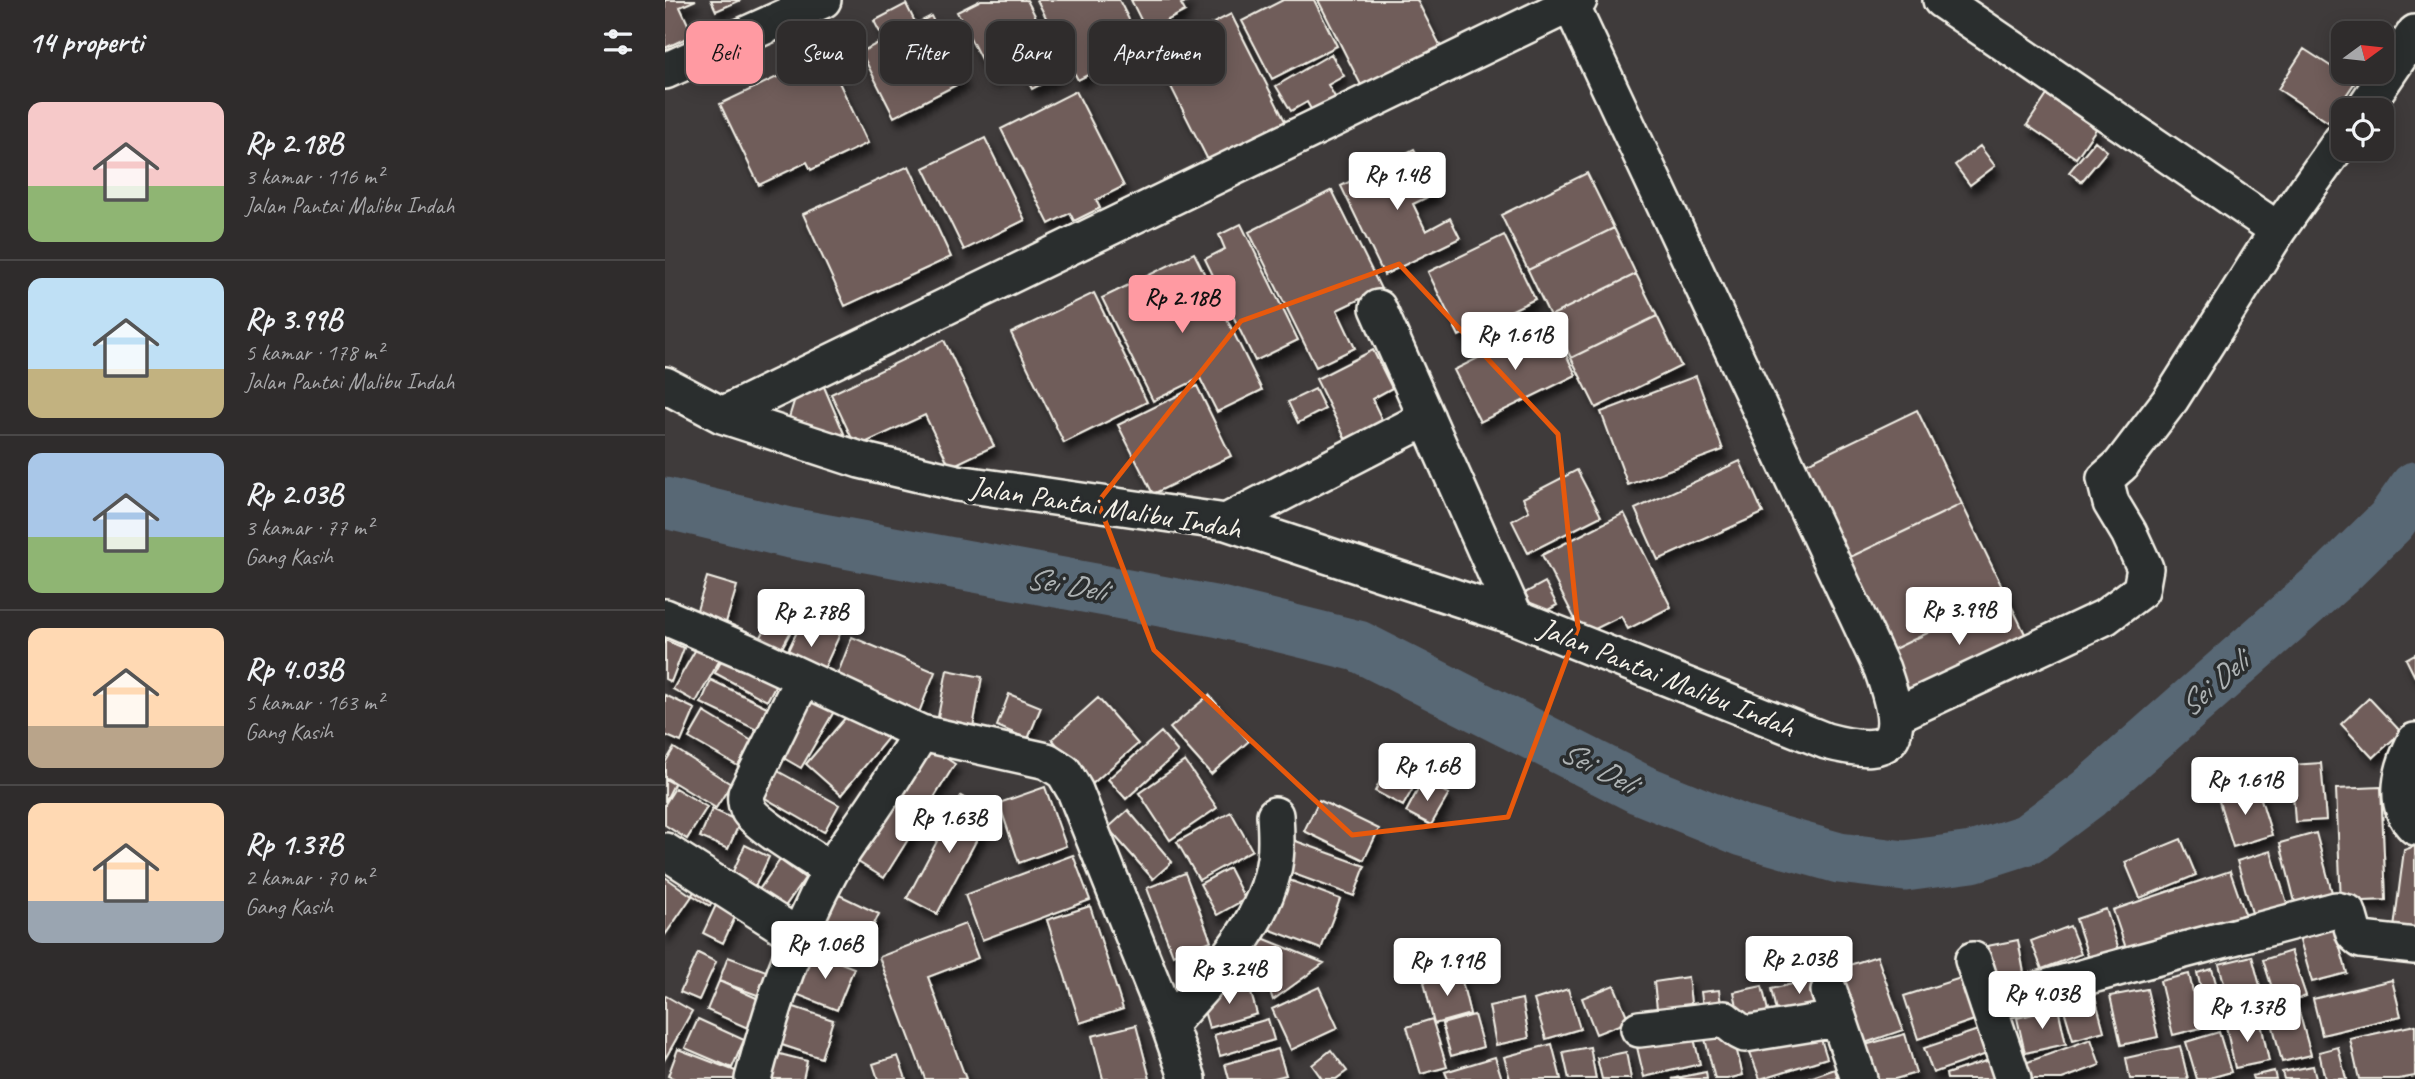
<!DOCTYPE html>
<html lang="id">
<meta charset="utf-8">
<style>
body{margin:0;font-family:Caveat,sans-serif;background:#373434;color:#f1f3f6;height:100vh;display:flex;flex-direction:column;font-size:26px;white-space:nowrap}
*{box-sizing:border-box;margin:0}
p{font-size:23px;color:#a7a7a9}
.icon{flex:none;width:38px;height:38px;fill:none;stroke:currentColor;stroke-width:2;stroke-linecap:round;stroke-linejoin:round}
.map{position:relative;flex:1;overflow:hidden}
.side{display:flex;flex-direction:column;background:#2f2c2c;width:665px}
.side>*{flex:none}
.hud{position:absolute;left:21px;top:21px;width:665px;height:63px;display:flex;gap:14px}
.needle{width:46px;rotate:75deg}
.controls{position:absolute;left:1666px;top:21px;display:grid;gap:14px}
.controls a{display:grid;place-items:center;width:63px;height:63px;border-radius:14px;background:#2f2c2c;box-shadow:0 4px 18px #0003,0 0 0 2px #4a4848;font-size:35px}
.price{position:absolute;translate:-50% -60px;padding:0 16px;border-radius:7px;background:#fff;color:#222;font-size:23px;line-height:46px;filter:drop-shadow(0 2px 4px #0008)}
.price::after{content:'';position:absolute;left:50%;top:42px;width:21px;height:16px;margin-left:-10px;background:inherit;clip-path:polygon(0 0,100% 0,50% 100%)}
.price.current{background:#ff9aa2;color:#111}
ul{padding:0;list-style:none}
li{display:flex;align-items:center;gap:21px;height:175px;padding:0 28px}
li+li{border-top:2px solid #4a4848}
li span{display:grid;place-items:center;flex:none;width:196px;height:140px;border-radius:14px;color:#555}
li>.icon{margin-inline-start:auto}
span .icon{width:84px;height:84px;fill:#fffc;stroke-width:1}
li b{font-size:30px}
h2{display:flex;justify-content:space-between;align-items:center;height:84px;padding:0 28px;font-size:30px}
.tag{padding:0 24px;border-radius:14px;background:#2f2c2c;box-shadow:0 4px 18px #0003,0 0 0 2px #4a4848;font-size:24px;line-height:63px}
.tag.current{background:#ff9aa2;color:#111}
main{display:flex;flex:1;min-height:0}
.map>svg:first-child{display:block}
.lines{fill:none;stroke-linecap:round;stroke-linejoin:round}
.river{stroke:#596775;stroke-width:51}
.building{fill:#705d5a;stroke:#f4f1e8;stroke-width:2;filter:url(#shadow)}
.street-casing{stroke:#f4f1e8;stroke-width:40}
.street{stroke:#2a2d2e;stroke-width:35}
.marked{fill:none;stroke:#e8590c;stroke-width:5;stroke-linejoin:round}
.labels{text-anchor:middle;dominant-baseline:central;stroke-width:7;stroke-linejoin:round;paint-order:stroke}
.street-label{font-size:30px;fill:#f4f1e8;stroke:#2a2d2e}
.water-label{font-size:32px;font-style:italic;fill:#aeb3b4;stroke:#2a2d2e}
</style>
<main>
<section class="side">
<h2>14 properti<svg class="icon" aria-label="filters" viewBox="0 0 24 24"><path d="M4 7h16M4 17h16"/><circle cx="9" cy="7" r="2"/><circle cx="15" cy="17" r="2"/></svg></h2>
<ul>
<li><span style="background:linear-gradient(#f6c9c9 60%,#8fb573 0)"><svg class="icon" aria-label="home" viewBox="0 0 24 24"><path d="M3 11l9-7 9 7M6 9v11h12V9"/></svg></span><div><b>Rp 2.18B</b><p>3 kamar · 116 m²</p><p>Jalan Pantai Malibu Indah</p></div></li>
<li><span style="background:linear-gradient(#bfe0f5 65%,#c2b280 0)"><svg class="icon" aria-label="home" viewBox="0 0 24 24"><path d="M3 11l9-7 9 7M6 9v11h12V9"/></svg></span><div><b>Rp 3.99B</b><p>5 kamar · 178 m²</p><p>Jalan Pantai Malibu Indah</p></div></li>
<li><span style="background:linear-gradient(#a9c7e8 60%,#8fb573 0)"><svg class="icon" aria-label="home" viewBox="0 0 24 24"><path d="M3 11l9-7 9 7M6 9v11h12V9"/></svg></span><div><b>Rp 2.03B</b><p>3 kamar · 77 m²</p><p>Gang Kasih</p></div></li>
<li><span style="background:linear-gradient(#ffd9b3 70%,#b9a48a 0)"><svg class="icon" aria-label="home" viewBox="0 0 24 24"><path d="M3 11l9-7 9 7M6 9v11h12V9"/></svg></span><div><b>Rp 4.03B</b><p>5 kamar · 163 m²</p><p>Gang Kasih</p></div></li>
<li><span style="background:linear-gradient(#ffd9b3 70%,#9aa5b1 0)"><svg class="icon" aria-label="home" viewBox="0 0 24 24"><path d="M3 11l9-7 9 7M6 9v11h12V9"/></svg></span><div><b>Rp 1.37B</b><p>2 kamar · 70 m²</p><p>Gang Kasih</p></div></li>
</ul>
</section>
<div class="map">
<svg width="1750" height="1079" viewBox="0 0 1750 1079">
<defs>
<filter id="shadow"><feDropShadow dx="4.5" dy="8" stdDeviation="3.5" flood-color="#0009"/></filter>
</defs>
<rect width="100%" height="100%" fill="#3f3b3b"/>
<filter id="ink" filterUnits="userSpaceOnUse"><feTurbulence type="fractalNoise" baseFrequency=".0143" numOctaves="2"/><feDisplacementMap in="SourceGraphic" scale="14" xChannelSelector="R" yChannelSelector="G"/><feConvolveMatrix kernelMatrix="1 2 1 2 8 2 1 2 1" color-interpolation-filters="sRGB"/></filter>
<g filter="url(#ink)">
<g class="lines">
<path class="river" d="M0 503 125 533 555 612 693 646 975 789 1078 831 1174 858 1240 866 1307 857 1363 839 1423 794 1672 574 1726 521 1750 487"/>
</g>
<path class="building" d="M0 0H31L15 7 28 35 0 48Z
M46 0H76L51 11Z
M316 0H362L399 72 367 89 354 65 326 79 292 12Z
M372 0H454L478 47 413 80Z
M466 0H525L516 4 520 11 490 27 486 20 478 24Z
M618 0H649L672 46 607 79 577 21Z
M653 0H752L779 53 700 93Z
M241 4 251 24 266 16 299 81 229 117 196 52 219 40 209 21Z
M566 14 622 125 545 164 489 53Z
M1639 49 1690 82 1663 122 1613 89Z
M666 54 679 76 663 85 674 104 651 118 642 102 626 111 611 86Z
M148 60 159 82 171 76 203 143 146 170 142 162 94 185 55 104Z
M411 91 459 186 431 200 435 208 409 221 405 213 384 224 336 129Z
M1382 95 1431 129 1411 158 1362 125Z
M320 138 360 220 299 250 259 168Z
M1430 141 1442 151 1416 182 1404 172Z
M1315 146 1330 166 1305 185 1290 165Z
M749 149 771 193 748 204 761 231 785 218 795 238 719 275 676 186Z
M244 166 286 257 180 306 138 214Z
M922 173 949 228 863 270 836 215Z
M667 190 716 289 672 310 690 348 651 367 584 232Z
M576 224 633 340 590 361 540 259 560 249 554 235Z
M949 228 971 274 885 316 863 270Z
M839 235 870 299 794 336 763 272Z
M529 253 597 390 552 412 535 378 488 401 437 298Z
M971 274 992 316 906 358 885 316Z
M429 293 482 402 399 443 346 333Z
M992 316 1016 366 931 408 906 358Z
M885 322 911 375 815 422 789 370Z
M279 340 329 446 285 467 260 415 191 447 166 394Z
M708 350 727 388 707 399 718 422 681 440 651 379Z
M1031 376 1058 450 963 485 936 412Z
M157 382 180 436 155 446 123 421 132 392Z
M532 386 566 456 488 494 453 425Z
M650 389 660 409 633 423 623 402Z
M1252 410 1297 504 1179 560 1134 467Z
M1075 461 1098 513 993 560 970 509Z
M912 470 936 516 863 553 847 521 864 511 858 498Z
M1297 504 1341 595 1223 652 1179 560Z
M959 513 1006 607 963 629 956 616 918 635 877 555Z
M42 577 72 586 59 629 29 620Z
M880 582 892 605 872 616 860 593Z
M1341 595 1364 642 1246 699 1223 652Z
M139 617 175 634 154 680 117 663Z
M105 620 126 631 111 659 90 648Z
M187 637 270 672 251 720 168 686Z
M0 640 19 648 6 682 0 679Z
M35 642 57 656 31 702 8 689Z
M60 654 112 682 102 701 50 673Z
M1750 654V677L1741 659Z
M282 670 317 677 307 733 271 727Z
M46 680 102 707 92 730 36 703Z
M138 689 171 708 136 768 103 749Z
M344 694 376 707 363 739 332 726Z
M0 695 30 709 16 742 0 735Z
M544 695 584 741 546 774 505 728Z
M433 698 473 744 426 785 387 739Z
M1704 698 1736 732 1708 758 1676 724Z
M187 710 222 739 176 795 141 764Z
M39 712 87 741 73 766 24 738Z
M496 732 513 752 461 799 443 779Z
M256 742 290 764 219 878 185 857Z
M9 748 66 784 51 808 0 777V763Z
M727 758 756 774 738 806 710 791Z
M520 761 552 808 505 840 474 793Z
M1656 763 1661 820 1630 822 1626 765Z
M109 769 174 805 159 832 95 795Z
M0 779 9 784 0 802Z
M758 780 784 794 766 825 741 812Z
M1592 786 1607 835 1568 847 1553 798Z
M380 787 401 846 354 863 334 803Z
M1716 787 1721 900 1676 902 1671 789Z
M10 788 42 807 22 839 0 825V804Z
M296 796 326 813 272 914 242 898Z
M654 800 714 829 699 860 639 831Z
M47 809 75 822 63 849 35 837Z
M463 810 507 862 488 879 443 828Z
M566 812 587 850 534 880 512 842Z
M1651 833 1669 900 1632 910 1615 843Z
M1516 839 1531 875 1475 898 1460 862Z
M628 840 700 866 689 896 618 870Z
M80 845 104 857 89 889 65 878Z
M1750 846V930L1729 928 1739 850Z
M1606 851 1624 910 1589 920 1572 861Z
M408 855 425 900 317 940 300 895Z
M115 860 140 878 116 912 91 894Z
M564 868 580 899 552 915 535 884Z
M1565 871 1580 914 1463 954 1448 910Z
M520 873 546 941 508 955 482 888Z
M0 877 27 896 0 935Z
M616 877 675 899 656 949 598 927Z
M33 884 51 895 45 906 27 895Z
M57 892 77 902 58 943 38 933Z
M168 892 214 914 195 953 150 930Z
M425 906 458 1009 415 1023 382 920Z
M1441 909 1456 956 1426 965 1411 919Z
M1668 923 1682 973 1647 982 1633 933Z
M300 924 313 958 263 977 301 1079H260L214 957Z
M1405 926 1416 954 1377 969 1366 941Z
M585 933 659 963 608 1000Z
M1353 940 1359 973 1318 981 1312 948Z
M1626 951 1641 996 1613 1006 1598 960Z
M148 952 189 968 172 1010 131 994Z
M33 953 51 962 34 1000 15 992Z
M1212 956 1238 1030 1188 1047 1163 972Z
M1587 956 1599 1001 1566 1010 1554 964Z
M63 957 104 972 95 996 54 981Z
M1547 969 1562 1023 1547 1027 1532 973Z
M795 973 805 1014 769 1024 759 982Z
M1524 974 1536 1028 1508 1035 1495 981Z
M1302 976 1315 1018 1253 1039 1239 996Z
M1023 977 1027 1012 993 1017 989 982Z
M1157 977 1163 1003 1112 1015 1106 989Z
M1727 980 1736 1016 1657 1035 1648 999Z
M54 981 98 1001 85 1029 42 1010Z
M583 983 592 1014 544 1028 535 997Z
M949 985 964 1021 931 1034 917 998Z
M1097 986 1106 1023 1077 1029 1069 992Z
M1427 986 1439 1031 1408 1040 1395 996Z
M654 987 673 1028 626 1050 607 1009Z
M903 989 915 1029 881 1039 869 1000Z
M1482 989 1493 1037 1456 1045 1445 996Z
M1054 990 1057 1012 1039 1014 1036 992Z
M1 996 27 1011 0 1059V997Z
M857 999 864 1038 831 1045 824 1006Z
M120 1004 168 1020 156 1058 108 1042Z
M1393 1008 1401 1044 1360 1053 1352 1018Z
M1633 1008 1646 1055 1617 1062 1605 1015Z
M809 1015 818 1047 786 1056 777 1024Z
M33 1019 79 1040 67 1068 20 1048Z
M603 1019 609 1040 555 1056 549 1035Z
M767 1019 782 1067 756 1074 742 1027Z
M1595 1019 1604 1061 1570 1068 1561 1026Z
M471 1025 485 1079H438L427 1036Z
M1750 1025V1076L1734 1079H1694L1685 1039Z
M1322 1027 1330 1051 1268 1073 1259 1048Z
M1027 1030 1035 1064 979 1077 971 1043Z
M1153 1030 1162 1058 1095 1079 1085 1052Z
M1067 1032 1078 1075 1062 1079H1050L1040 1039Z
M1554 1032 1566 1072 1541 1079H1532L1521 1042Z
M1240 1034 1251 1073 1230 1079H1210L1200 1045Z
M1426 1039 1435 1065 1397 1079H1365L1360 1063Z
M887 1044 896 1079H845L839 1057Z
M1515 1046 1523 1079H1465L1461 1058Z
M925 1047 931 1079H904L898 1052Z
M1673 1047 1681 1079H1660L1654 1052Z
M13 1049 73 1072 70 1079H10L3 1076Z
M613 1049 621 1075 605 1079H564L560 1064Z
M666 1050 682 1071 671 1079H657L647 1065Z
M107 1052 142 1061 138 1079H100Z
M961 1052 966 1079H937L932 1058Z
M233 1056 241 1079H213L208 1064Z
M830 1057 837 1079H783L780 1072Z
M1330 1058 1337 1079H1282L1281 1074Z
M1648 1066 1651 1079H1619L1617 1072Z
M1170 1069 1173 1079H1142Z
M1609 1071 1611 1079H1588L1587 1076Z
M1041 1072 1042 1079H1007Z"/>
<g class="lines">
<defs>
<path id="street" d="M1276 0 1613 230
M0 71 158 0
M1698 110 1750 33
M713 308 850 617
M0 385 57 415 195 460 292 483 561 522 850 617 1161 741C1239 762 1239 732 1217 669L912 18 901 0
M57 415 914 0
M1455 466 1506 399 1613 230 1678 138
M561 522 762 418
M0 617 87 654 256 733 382 761 399 772 410 791 504 1025 523 1079
M138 678 81 794C80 800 81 805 84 811 94 826 148 858 166 870
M1231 715 1440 617 1476 590 1480 568 1464 533 1446 503 1440 479 1457 464
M1750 741C1737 767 1726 804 1750 827
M0 851 133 936
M1308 960 1348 1079
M1164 991 1194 1079
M1323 1005C1438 970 1555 941 1671 910L1683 913 1689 934 1696 940 1750 946
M504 1025C546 976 601 926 610 859 612 844 611 830 610 815
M974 1029 1059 1019 1074 1031 1080 1034 1172 1019
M88 1079C107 1008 129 937 165 872 176 852 191 833 204 814 222 788 239 760 256 733"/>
</defs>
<use href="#street" class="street-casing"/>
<use href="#street" class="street"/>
</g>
</g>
<path class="marked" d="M734 264 893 434 913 628 843 817 687 835 489 650 433 502 576 321Z"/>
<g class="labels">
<g class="street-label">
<text transform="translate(441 507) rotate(9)">Jalan Pantai Malibu Indah</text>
<text transform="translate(1002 677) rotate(22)">Jalan Pantai Malibu Indah</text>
</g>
<g class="water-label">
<text transform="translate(401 584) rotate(10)">Sei Deli</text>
<text transform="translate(1548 684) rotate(-41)">Sei Deli</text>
<text transform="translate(933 767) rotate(27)">Sei Deli</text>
</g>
</g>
</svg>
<div class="controls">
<a><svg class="needle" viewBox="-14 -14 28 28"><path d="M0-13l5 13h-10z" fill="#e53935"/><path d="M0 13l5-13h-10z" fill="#a7a7a9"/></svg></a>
<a><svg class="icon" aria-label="locate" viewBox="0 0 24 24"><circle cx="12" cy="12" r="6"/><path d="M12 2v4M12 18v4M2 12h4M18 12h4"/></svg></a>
</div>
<b class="price" style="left:732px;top:212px">Rp 1.4B</b>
<b class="price current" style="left:517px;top:335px">Rp 2.18B</b>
<b class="price" style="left:850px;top:372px">Rp 1.61B</b>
<b class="price" style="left:1294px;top:647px">Rp 3.99B</b>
<b class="price" style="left:146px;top:649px">Rp 2.78B</b>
<b class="price" style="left:762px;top:803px">Rp 1.6B</b>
<b class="price" style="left:1580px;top:817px">Rp 1.61B</b>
<b class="price" style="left:284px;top:855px">Rp 1.63B</b>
<b class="price" style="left:160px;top:981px">Rp 1.06B</b>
<b class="price" style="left:1134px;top:996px">Rp 2.03B</b>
<b class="price" style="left:782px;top:998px">Rp 1.91B</b>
<b class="price" style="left:564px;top:1006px">Rp 3.24B</b>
<b class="price" style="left:1377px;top:1031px">Rp 4.03B</b>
<b class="price" style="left:1582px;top:1044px">Rp 1.37B</b>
<div class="hud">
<a class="tag current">Beli</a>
<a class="tag">Sewa</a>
<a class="tag">Filter</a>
<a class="tag">Baru</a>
<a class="tag">Apartemen</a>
</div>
</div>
</main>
